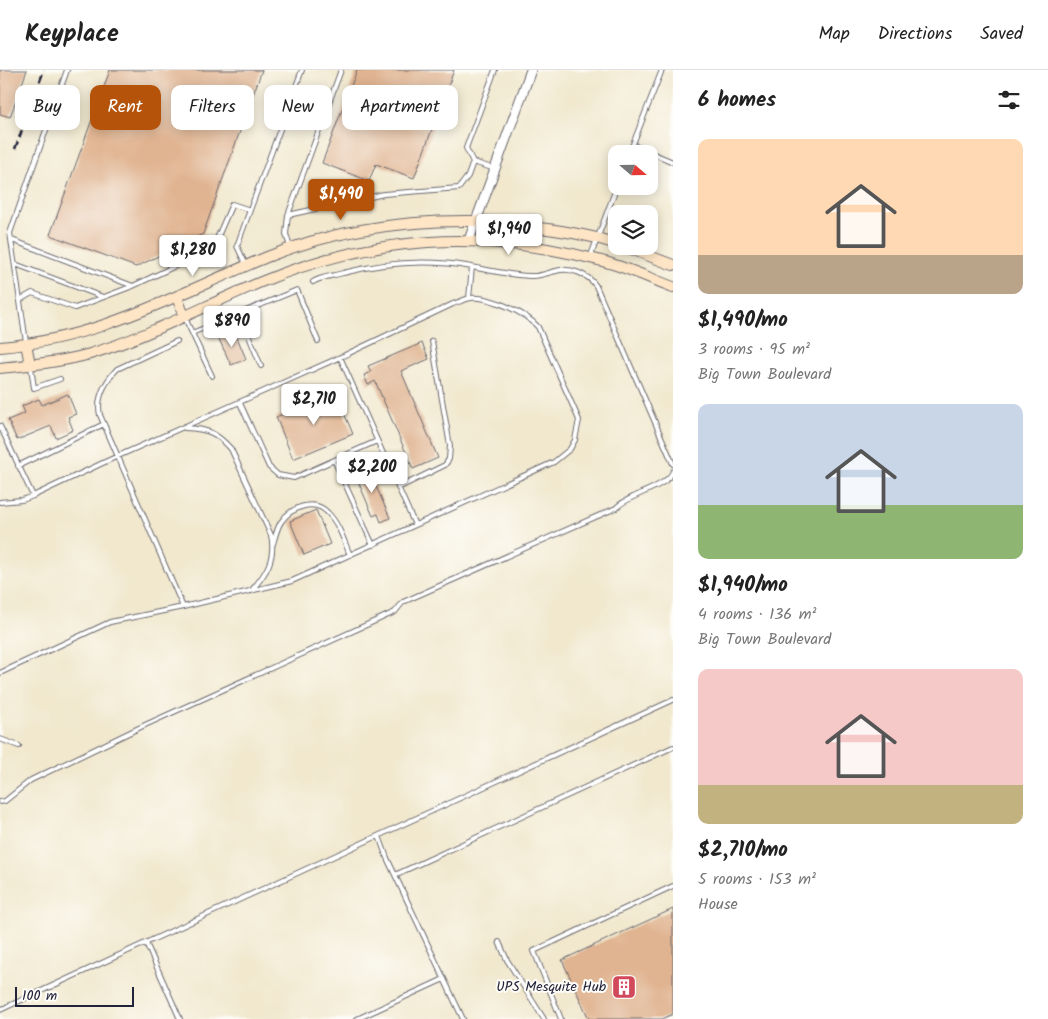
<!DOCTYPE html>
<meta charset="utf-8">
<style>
body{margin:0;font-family:Kalam,sans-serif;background:#f6f6f6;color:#222;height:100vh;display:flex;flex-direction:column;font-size:19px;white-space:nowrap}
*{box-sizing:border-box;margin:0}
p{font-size:16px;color:#767676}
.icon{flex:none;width:28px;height:28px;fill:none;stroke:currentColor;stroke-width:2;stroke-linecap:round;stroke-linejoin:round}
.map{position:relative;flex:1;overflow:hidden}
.sheet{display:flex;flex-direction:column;background:#fff;width:375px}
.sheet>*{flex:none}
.top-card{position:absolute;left:15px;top:15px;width:475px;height:45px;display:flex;gap:10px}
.needle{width:32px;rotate:110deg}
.controls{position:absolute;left:608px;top:75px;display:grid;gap:10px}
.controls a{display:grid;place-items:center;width:50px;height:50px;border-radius:10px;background:#fff;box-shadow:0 2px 12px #0003;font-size:25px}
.scale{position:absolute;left:15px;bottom:12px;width:119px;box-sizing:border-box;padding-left:5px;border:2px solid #22223b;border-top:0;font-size:14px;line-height:18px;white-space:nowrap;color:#22223b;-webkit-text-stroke:4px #fdfcf7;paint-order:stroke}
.price{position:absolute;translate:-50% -42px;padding:0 11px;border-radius:5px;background:#fff;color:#222;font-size:16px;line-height:32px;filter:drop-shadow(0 1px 2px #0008)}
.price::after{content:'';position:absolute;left:50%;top:30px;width:15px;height:11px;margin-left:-8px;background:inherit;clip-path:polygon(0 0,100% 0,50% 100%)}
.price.current{background:#b45309;color:#fff}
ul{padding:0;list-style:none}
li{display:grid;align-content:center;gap:10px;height:265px;padding:0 25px}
li span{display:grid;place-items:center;height:155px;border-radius:10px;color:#555}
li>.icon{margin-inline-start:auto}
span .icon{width:90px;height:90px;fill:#fffc;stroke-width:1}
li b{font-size:21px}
h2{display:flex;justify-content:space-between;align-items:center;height:60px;padding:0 25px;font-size:21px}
.tag{padding:0 18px;border-radius:10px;background:#fff;box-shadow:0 2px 12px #0003;font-size:18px;line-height:45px}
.tag.current{background:#b45309;color:#fff}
header{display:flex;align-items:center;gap:30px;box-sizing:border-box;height:70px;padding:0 25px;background:#fff;border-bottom:1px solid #e0e0e0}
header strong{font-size:24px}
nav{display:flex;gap:28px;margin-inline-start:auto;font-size:18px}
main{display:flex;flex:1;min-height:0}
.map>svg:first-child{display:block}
.building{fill:#e0b491}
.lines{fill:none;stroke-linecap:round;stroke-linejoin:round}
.service-casing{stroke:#6a676e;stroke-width:6}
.tertiary-casing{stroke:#6a676e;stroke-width:11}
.secondary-casing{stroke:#6a676e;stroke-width:12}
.service{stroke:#fff;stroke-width:4}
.tertiary{stroke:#fff;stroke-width:9}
.secondary{stroke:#fde5c5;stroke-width:10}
.rail{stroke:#22223b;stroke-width:2.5;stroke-dasharray:8 4;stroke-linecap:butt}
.labels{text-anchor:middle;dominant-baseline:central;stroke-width:4;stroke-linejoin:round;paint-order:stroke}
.poi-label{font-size:14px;fill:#22223b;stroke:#fdfcf7;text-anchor:end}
</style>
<header>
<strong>Keyplace</strong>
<nav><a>Map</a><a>Directions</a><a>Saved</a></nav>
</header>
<main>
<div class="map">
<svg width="673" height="949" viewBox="0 0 673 949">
<rect width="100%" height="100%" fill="#fdfcf7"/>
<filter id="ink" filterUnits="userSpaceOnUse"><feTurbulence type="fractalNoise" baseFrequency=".02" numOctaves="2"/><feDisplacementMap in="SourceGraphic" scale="10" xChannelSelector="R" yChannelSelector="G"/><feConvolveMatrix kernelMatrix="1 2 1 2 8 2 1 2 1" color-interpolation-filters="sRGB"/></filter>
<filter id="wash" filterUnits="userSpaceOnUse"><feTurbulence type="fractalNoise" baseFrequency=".0096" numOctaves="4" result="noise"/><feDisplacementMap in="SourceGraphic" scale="20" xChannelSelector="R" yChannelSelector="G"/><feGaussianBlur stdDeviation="1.12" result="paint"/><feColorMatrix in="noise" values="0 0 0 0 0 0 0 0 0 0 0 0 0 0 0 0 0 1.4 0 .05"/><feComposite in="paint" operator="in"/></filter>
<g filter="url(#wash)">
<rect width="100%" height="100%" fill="#f1e8ce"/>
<g id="blocks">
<path class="building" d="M0 0H27L10 47 0 44Z
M110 0H262L203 164 136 197 50 165Z
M357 0H454L414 108 376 94 369 111 322 93Z
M234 260 246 289 231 295 218 267Z
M422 273 429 289 401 301 438 388 413 399 375 311 368 315 364 305 371 302 368 296Z
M335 322 353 364 293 389 276 347Z
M68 324 76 344 68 347 73 360 56 368 51 356 17 370 8 350 25 343 22 336 39 329 42 335Z
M367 396 390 448 381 452 378 444 373 446 354 402Z
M316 440 330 474 304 485 290 451Z
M673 839V944L662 949H589L562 890Z"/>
</g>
</g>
<g filter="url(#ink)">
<use href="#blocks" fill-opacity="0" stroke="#6a676e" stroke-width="1"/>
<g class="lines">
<defs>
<path id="service" d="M633 75 673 92
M629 84 662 0
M473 92 495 99
M250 140 302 0
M288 145 341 0
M12 170 133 216
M290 177 286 164 288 145 384 124 459 118 468 106 473 92 466 78 495 0
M590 188 617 116
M15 194 103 227
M313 212C321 207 333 206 343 203 386 192 428 189 472 197
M469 228 472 197C491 201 510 205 530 206 539 207 547 203 556 201 570 197 588 204 596 216L673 394
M20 230 32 223 75 238 133 216 207 181 215 173 232 134 250 140 237 176 246 195
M240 244 261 296
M185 248 212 306
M192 263 297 220 318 271
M177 271 117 299C106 311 96 328 100 345L183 537
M26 272 10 163 67 0
M340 287 415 455
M31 297 34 318 60 309
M240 333 269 397 278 405 294 408 377 371
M0 356 33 426
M185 358C207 359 216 362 231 379L271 465C276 489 266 504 251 521
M334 390 373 475
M18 396 104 354
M398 418 445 395 449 389 450 376 432 271
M0 432 22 430 33 426 107 391 345 285 453 234C459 232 465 229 471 228 490 226 526 243 538 257L579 350 575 370 570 379 554 392 292 511 183 537 110 552 0 603
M273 474C275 467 277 458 281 452 291 437 315 428 328 443 339 454 344 471 350 485
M0 669 19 676
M0 732 5 731 31 710 145 655 395 542 403 532 616 438C629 424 667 418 673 401
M379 766 387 788 463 949
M395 805 673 677
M499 872 507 890 544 949
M146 873 180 949
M0 940 673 630
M357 949 444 909
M561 949 534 881 673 816"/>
<path id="tertiary" d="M469 170 531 0"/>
<path id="secondary" d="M623 176 673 195
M177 227 184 246
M26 274 30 294
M0 277C100 269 177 224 267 187 333 160 404 150 475 151 496 151 518 155 539 158 564 161 592 165 616 174
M0 298C30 295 61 292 90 284 149 266 204 236 261 212 372 166 482 159 598 190 624 196 649 208 673 217"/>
</defs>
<use href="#service" class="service-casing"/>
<use href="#tertiary" class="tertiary-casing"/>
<use href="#secondary" class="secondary-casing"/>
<use href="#service" class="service"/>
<use href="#tertiary" class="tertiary"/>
<use href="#secondary" class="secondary"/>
<path class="rail" d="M15 79 44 0"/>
</g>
</g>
<defs>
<symbol id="building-square" viewBox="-11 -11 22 22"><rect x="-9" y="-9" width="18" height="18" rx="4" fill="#d1495b" stroke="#fdfcf7"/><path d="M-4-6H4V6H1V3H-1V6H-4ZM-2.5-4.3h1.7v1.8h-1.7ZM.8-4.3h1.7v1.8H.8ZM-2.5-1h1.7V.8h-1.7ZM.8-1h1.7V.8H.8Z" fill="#fff"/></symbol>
</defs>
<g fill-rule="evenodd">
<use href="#building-square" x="610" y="903" width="28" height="28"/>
</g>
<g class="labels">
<g class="poi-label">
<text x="606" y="917">UPS Mesquite Hub</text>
</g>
</g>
</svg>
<div class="controls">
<a><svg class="needle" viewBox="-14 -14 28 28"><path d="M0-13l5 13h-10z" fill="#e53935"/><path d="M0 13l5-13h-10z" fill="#767676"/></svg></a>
<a><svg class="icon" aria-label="layers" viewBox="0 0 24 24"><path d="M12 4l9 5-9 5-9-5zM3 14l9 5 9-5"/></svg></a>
</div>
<div class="scale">100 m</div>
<b class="price current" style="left:341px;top:151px">$1,490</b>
<b class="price" style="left:509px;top:186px">$1,940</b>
<b class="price" style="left:193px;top:207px">$1,280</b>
<b class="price" style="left:232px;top:278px">$890</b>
<b class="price" style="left:314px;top:356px">$2,710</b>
<b class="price" style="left:372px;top:424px">$2,200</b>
<div class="top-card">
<a class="tag">Buy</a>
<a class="tag current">Rent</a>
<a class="tag">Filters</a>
<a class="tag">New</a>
<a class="tag">Apartment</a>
</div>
</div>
<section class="sheet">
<h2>6 homes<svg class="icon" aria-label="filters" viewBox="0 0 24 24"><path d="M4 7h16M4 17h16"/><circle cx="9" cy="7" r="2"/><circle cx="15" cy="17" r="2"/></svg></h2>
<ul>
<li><span style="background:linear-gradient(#ffd9b3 75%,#b9a48a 0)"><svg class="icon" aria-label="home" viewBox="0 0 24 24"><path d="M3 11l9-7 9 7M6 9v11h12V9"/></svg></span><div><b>$1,490/mo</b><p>3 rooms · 95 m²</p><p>Big Town Boulevard</p></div></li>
<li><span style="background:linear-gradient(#c9d6e8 65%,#8fb573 0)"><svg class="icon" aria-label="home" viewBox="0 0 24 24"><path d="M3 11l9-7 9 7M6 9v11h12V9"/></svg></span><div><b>$1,940/mo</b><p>4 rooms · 136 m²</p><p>Big Town Boulevard</p></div></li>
<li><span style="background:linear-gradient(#f6c9c9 75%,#c2b280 0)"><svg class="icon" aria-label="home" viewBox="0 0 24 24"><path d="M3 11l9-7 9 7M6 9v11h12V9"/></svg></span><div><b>$2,710/mo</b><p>5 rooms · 153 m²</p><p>House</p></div></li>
</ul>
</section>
</main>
